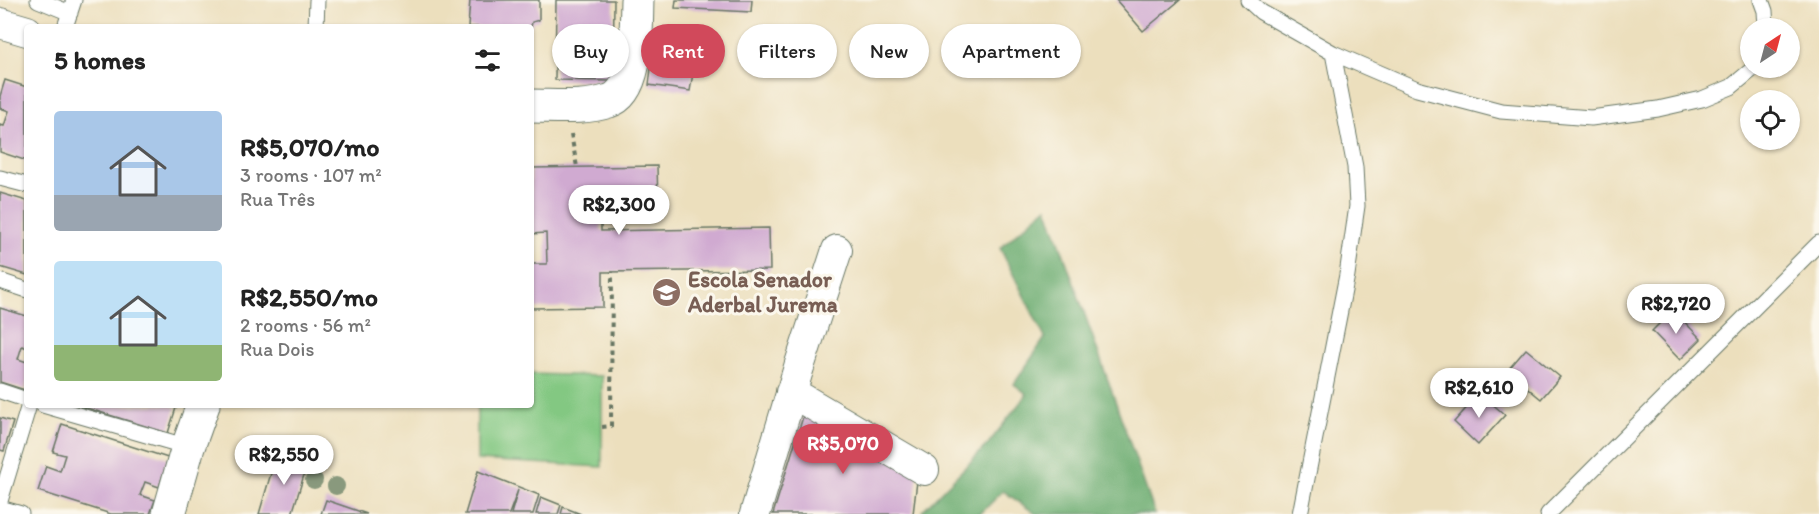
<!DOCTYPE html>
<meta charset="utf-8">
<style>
body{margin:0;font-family:Itim,sans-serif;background:#f2f2f2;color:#222;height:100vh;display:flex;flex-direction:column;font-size:22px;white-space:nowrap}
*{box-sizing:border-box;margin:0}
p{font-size:20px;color:#767676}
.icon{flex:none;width:33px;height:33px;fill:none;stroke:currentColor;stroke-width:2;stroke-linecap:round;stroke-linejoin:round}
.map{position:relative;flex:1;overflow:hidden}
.side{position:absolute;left:24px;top:24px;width:510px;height:384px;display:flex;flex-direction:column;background:#fff;border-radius:6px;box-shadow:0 2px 4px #0004}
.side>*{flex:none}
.banner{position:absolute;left:552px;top:24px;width:570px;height:54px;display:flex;gap:12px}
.needle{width:39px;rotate:36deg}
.fabs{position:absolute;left:1740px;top:18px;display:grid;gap:12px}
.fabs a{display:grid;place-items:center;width:60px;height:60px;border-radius:50%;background:#fff;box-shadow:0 2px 4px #0004;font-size:30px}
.price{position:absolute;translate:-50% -51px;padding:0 14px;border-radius:21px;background:#fff;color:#222;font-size:20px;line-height:39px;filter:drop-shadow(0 2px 3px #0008)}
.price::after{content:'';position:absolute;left:50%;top:36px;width:18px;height:14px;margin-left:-9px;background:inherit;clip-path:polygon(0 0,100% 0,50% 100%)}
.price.active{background:#d1495b;color:#fff}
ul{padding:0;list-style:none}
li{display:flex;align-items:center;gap:18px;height:150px;padding:0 30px}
li span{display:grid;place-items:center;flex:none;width:168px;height:120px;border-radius:6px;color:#555}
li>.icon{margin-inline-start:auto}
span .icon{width:72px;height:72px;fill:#fffc;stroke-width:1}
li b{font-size:26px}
h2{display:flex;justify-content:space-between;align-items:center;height:72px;padding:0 30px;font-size:26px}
.tag{padding:0 21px;border-radius:27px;background:#fff;box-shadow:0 2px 4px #0004;font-size:21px;line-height:54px}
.tag.active{background:#d1495b;color:#fff}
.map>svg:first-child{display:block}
.green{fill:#83c882;stroke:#51825b;stroke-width:1.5}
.forest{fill:#6aac70;stroke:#447452;stroke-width:1.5}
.building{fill:#d0aad1}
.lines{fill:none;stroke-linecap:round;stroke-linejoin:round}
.lane-casing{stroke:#677664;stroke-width:17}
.street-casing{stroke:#677664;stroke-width:32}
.secondary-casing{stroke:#677664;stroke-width:35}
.path{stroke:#677664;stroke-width:4;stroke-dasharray:4.5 4.5;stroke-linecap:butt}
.lane{stroke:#fff;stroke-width:15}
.street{stroke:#fff;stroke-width:30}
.secondary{stroke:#fff;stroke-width:33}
.tree{fill:#89997d}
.labels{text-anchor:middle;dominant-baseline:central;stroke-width:6;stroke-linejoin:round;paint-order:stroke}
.education-label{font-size:22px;font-weight:bold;fill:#785e54;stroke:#fbf7ec;text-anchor:start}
</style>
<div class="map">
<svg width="1819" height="514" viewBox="0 0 1819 514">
<rect width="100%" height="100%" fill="#fbf7ec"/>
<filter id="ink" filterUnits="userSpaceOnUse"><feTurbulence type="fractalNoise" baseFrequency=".0167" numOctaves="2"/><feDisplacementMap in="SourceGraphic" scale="12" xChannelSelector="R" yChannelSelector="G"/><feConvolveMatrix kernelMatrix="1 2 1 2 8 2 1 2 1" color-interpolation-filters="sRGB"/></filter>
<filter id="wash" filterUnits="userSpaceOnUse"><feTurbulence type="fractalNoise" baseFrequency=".008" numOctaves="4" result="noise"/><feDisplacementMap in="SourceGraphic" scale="24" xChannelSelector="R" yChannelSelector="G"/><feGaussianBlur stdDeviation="1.35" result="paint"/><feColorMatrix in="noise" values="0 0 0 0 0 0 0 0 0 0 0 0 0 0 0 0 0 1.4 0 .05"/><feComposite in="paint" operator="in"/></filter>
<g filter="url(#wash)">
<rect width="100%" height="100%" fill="#ecdfbd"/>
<path class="green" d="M531 374 602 376V467L477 460V405H531Z"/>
<path class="forest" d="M1047 207 1155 514H1036L1003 491 980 514H925L922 511 988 444 1027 394 1014 384 1045 338 1000 248Z"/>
<g id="blocks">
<path class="building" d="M470 0H539V20L532 22 531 27H468Z
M556 0H614L613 81 555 80Z
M676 0H752L751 12 675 8Z
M1116 0H1180L1143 31Z
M652 60 694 67 690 91 649 85Z
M5 80 27 87V161L0 152V125L4 126 9 111 0 108V96Z
M657 166 658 202 601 203V231L769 228 770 270 603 272V307L531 308V264H547L546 233 531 234V168Z
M0 193 27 201V275L0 267Z
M0 308 27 316V348L22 346 18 359 27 362V382L25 390 0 382Z
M1673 310 1701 339 1680 360 1652 331Z
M1526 349 1560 377 1541 399 1507 371Z
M1480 393 1505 415 1478 445 1454 422Z
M167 405 176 408 168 433 80 406Z
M806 407 918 473 913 514H773Z
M0 418 13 422 4 451 0 450Z
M62 424 168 458 159 487 145 482 140 495 155 500 150 514H111L38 491 46 466 60 471 65 455 53 452Z
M277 453 308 462 292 514H259Z
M478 471 539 495 533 514H511L518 490 509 514H465Z
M541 497 561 505 558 514H536Z
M326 500 367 514H321Z
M563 507 581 514H561Z"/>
</g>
</g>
<g filter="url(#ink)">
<use href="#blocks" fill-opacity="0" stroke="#677664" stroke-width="1.5"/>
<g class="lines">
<defs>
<path id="lane" d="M38 0 70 13
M1248 0 1261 12 1333 53 1417 89 1501 111 1591 118 1658 109 1702 99 1731 87 1754 68
M1761 0 1765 11 1766 28
M65 27 74 0
M316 27 317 0
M0 178 27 185
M0 281 27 290
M0 391 27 400
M43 405 188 447
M0 501 29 405
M0 508 21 514
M1300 514 1347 275 1357 206 1355 167 1333 53
M1548 514 1819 243"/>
<path id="street" d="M0 23 27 31
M791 392 924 470
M755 514 799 367 837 250"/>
<path id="secondary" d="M531 106C556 106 585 109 609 101 639 92 636 26 637 0
M169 514 188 447 203 405"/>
</defs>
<use href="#lane" class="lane-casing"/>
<use href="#street" class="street-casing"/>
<use href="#secondary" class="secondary-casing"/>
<path class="path" d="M571 134 577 167
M602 427 611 426 612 272"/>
<use href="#lane" class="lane"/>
<use href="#street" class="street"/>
<use href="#secondary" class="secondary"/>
</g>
<g class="tree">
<circle cx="314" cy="480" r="9"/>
<circle cx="336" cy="486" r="9"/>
</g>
</g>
<defs>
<symbol id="school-disc" viewBox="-11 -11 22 22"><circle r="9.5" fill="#8d6e63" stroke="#fbf7ec"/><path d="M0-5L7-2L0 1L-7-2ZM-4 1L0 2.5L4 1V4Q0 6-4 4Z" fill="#fff"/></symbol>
</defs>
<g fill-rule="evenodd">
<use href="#school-disc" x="650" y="276" width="33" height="33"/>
</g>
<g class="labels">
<g class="education-label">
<text x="688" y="279">Escola Senador<tspan x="688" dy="25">Aderbal Jurema</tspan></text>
</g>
</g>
</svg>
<div class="fabs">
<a><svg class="needle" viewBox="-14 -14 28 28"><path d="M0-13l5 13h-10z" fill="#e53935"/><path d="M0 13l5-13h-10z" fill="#767676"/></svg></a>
<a><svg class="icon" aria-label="locate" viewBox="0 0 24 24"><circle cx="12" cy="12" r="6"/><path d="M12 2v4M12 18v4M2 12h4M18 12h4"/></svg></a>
</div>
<b class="price" style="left:619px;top:236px">R$2,300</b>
<b class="price" style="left:1676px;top:335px">R$2,720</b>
<b class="price" style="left:1479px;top:419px">R$2,610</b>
<b class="price active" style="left:843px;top:475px">R$5,070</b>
<b class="price" style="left:284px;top:486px">R$2,550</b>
<div class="banner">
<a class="tag">Buy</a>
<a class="tag active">Rent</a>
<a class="tag">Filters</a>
<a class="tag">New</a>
<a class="tag">Apartment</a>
</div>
<section class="side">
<h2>5 homes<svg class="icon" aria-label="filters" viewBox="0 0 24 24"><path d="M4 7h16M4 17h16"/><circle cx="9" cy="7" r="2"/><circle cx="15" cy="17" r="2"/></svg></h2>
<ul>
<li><span style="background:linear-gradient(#a9c7e8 70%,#9aa5b1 0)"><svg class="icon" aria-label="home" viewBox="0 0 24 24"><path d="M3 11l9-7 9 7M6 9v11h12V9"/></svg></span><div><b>R$5,070/mo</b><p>3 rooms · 107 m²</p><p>Rua Três</p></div></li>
<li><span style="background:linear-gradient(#bfe0f5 70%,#8fb573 0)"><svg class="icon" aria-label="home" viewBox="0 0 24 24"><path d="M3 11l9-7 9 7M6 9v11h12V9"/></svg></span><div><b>R$2,550/mo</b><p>2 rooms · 56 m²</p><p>Rua Dois</p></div></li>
</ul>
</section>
</div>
